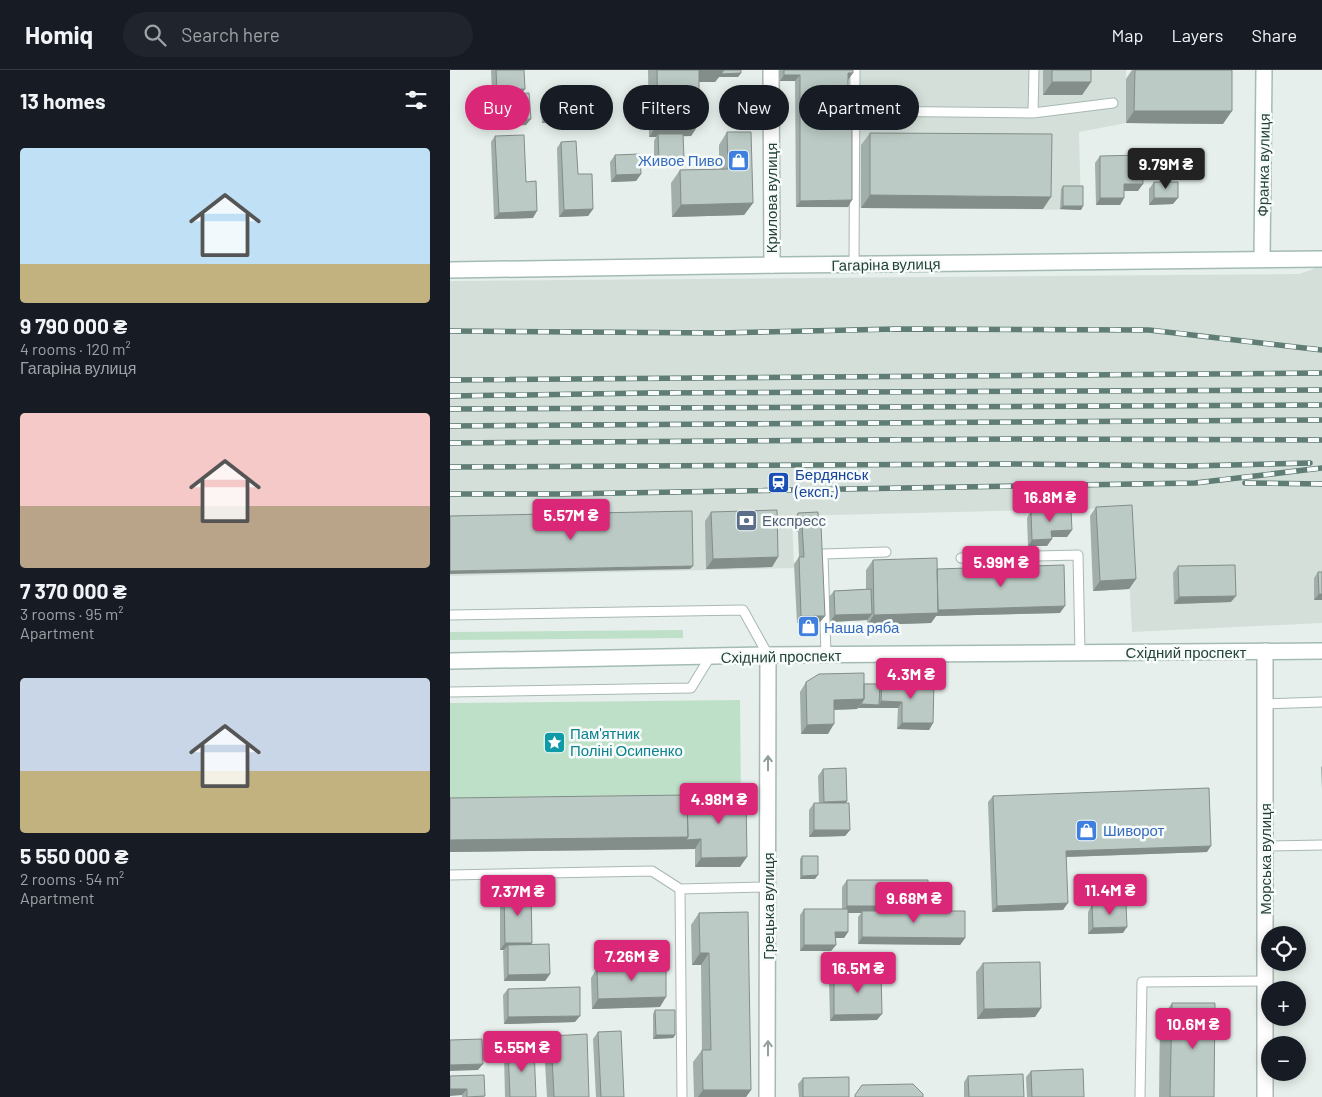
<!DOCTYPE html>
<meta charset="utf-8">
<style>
body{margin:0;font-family:Barlow,sans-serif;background:#20242c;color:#f1f3f6;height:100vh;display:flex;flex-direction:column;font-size:19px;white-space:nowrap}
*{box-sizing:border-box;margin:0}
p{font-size:16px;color:#9ea1a6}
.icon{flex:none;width:28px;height:28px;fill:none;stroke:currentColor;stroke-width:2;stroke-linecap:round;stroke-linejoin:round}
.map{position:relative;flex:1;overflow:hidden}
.side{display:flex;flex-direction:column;background:#171b24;width:450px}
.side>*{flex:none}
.top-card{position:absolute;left:15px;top:15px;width:475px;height:45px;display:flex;gap:10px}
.buttons{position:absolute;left:811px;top:856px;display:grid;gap:10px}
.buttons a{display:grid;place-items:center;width:45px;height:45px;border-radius:50%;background:#171b24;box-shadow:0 2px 12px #0003;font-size:25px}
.price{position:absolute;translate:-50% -42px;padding:0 11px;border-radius:5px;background:#db2777;color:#fff;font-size:16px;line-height:32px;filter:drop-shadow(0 1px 2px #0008)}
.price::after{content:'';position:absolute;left:50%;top:30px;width:15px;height:11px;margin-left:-8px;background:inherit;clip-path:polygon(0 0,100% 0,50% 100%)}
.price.on{background:#222;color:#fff}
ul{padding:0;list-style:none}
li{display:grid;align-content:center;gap:10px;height:265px;padding:0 20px}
li span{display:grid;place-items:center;height:155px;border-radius:5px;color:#555}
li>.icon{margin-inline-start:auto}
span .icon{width:90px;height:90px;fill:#fffc;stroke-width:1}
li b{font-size:21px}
h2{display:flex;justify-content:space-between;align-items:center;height:60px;padding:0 20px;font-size:21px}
.tag{padding:0 18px;border-radius:22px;background:#171b24;box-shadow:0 2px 12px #0003;font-size:18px;line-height:45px}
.tag.on{background:#db2777;color:#fff}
header{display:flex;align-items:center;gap:30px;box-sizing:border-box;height:70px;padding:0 25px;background:#171b24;border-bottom:1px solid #363941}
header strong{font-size:24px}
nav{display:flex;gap:28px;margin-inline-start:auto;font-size:18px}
.search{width:350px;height:45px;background:#20242c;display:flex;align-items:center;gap:12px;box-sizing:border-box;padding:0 18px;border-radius:28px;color:#9ea1a6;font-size:19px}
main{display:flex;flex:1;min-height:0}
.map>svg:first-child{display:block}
.built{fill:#d4dfda}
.green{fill:#bfe0c8}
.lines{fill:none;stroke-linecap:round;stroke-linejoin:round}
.lane-casing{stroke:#a8b8b2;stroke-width:11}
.street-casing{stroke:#a8b8b2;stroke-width:18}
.secondary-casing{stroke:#a4bbb3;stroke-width:18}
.lane{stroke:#fff;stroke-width:9}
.street{stroke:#fff;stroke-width:15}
.secondary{stroke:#fff;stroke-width:15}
.rail-casing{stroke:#5f7d75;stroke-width:5.5}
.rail{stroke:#f7fbf9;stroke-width:4;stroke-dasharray:11;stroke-linecap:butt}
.wall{fill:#a1aea9}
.shaded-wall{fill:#838d89}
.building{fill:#bbcac4;stroke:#838d89}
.oneway{stroke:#92a09c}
.labels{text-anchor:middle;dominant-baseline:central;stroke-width:5;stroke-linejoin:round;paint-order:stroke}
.shop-label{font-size:15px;fill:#366cbe;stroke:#f7fbf9;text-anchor:start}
.street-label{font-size:15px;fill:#24423a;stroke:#f7fbf9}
.transit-label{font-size:15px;fill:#164399;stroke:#f7fbf9;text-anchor:start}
.service-label{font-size:15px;fill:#4e5e75;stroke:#f7fbf9;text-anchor:start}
.culture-label{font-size:15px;fill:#0d838f;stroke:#f7fbf9;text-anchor:start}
</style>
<header>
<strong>Homiq</strong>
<div class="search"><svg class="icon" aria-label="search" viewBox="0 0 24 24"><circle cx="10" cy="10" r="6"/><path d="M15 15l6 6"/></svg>Search here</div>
<nav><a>Map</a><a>Layers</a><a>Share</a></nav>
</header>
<main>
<section class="side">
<h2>13 homes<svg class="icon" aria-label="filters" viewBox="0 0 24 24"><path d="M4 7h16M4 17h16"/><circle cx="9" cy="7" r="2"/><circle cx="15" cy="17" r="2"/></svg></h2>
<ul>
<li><span style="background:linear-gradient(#bfe0f5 75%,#c2b280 0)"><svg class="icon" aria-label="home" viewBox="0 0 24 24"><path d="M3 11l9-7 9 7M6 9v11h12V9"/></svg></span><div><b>9 790 000 ₴</b><p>4 rooms · 120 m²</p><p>Гагаріна вулиця</p></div></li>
<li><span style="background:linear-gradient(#f6c9c9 60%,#b9a48a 0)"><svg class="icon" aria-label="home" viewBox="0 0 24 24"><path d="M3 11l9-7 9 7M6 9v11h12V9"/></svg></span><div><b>7 370 000 ₴</b><p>3 rooms · 95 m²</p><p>Apartment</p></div></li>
<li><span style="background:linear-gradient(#c9d6e8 60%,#c2b280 0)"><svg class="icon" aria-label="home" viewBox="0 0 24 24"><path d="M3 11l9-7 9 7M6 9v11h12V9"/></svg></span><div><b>5 550 000 ₴</b><p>2 rooms · 54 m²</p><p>Apartment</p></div></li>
</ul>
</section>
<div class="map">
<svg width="872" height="1027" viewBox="0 0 872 1027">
<rect width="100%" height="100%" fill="#e6efeb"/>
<path class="built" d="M346 0H676V9H773V54L676 53 629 62 631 140 346 137Z
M872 196V553L682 562 675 438 342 446 344 498 0 506V211L849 204Z"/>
<path class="green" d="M233 560V568L0 570V562Z
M290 630 291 734 0 737V633Z"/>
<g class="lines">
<defs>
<path id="lane" d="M404 41 583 43 663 33
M583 43 584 0
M404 194 405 0
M511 488 628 485 630 583
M0 545 293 540 318 585
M376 585 373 484 436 482
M0 622 241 618 260 587
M815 634 872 632
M815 776 872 775
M0 805 202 801 230 819 318 817
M230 819 232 1027
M690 1027 692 912 815 911"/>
<path id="street" d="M321 0 322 195
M815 581V1027
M317 1027 318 585"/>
<path id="secondary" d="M812 190 814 0
M0 200 335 195 872 189
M0 591 318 585 872 581"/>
</defs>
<use href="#lane" class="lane-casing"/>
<use href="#street" class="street-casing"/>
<use href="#secondary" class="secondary-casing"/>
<use href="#lane" class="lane"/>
<use href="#street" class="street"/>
<use href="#secondary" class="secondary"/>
<defs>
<path id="rail" d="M0 261 269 263 446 259 699 260 872 280
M0 310 872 303
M0 326 199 323 872 320
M0 339 872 335
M0 356 872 350
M0 373 567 369 872 370
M0 397 558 394 739 396 860 393
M795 413 872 414
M0 424H112L745 413 872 398"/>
</defs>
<use href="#rail" class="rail-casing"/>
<use href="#rail" class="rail"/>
</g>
<path class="wall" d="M41 0H74L72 24 76 55 35 57 34 32 39 25H42Z
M198 0H291V3L288 7H269L265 12H249V54L241 66H233L229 95H204V71L206 67H199Z
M329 0H403L398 10V137H346L345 11H330Z
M593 0H641V12L632 25H593Z
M682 0H782L773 54 676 53V9Z
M93 29 111 49 109 53H92L91 32Z
M277 62 303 133 294 145 222 147 221 113 230 100 269 99V75Z
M420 63 593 139 411 138V75Z
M45 66 76 112 83 148 44 149 41 72Z
M111 72 128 104 143 139 138 146 109 147 107 78Z
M165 85 191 104 186 111 161 112 160 92Z
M650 86 688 121H674V128L670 135H646L645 93Z
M704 112 723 134 699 135V119Z
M613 116 633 136 631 140 610 139 611 119Z
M646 437 686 509 679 519 643 521 640 446Z
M581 441 622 460 617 467H602L597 476H578L577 448Z
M261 442 328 487 322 497 256 499 255 451Z
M368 442 375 546 370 552 347 553 344 494 349 487 348 462H346L345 447 348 443Z
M423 490 487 499 610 543 486 546 481 553 417 555V550L380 552 379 527 384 521 416 519V500Z
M728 496 781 532 724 534 723 503Z
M868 502 872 530H864V508Z
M432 611 483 653 479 660 447 659 448 638H408L407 639 384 640 378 664H351L350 622 356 612 430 614Z
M872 696V720L871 697Z
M373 699 396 733 400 760 395 766 359 767V740L364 733H369L368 706Z
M251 726 290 797H245V779L0 782V728H237L250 727Z
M543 726 757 782 616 787 613 840 542 842 538 732Z
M352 786 365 809H350V789Z
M397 810 478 836 474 841 515 868 510 875 408 874V847L411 843H398V862L394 868H386V875L381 881H350V845L354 839H392V817Z
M54 822 81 874 100 904 95 911H54L53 881 54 880H50V828Z
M642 835 673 863 638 864V842Z
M249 843 301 1020 296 1027H244L243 992 252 980 251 895H242L241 855Z
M533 893 591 938 585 947 527 949 526 902Z
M147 898 210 937 142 939 141 908Z
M384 903 427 950 380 951 379 910Z
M58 919 125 952 54 954 53 925Z
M722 933 764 1027H709L710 950Z
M205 940 225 965 223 968 203 969V944Z
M148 962 174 1027H146L143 969Z
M101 966 139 1027H97L94 976Z
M58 979 86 1027H55L54 985Z
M581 1001 634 1027H577L576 1007Z
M0 1006 35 1027H12V1025Z
M518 1006 574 1027H514V1012Z
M353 1008 399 1027H349L348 1014Z"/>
<path class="shaded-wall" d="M249 0H274L291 3 288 7H269L265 12H240Z
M398 3H403L398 10Z
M334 5H350L345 11H330Z
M602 12H641L632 25H593Z
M75 19 70 26 42 27 47 20Z
M684 41H782L773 54 676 53Z
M81 49 76 55 35 57 40 51Z
M111 49 109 53H92L94 50Z
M208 54H249L241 66 208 67V64L206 67H199Z
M209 89H234L229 95H204Z
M191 104 186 111 161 112 166 105Z
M674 114H693L688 121H669Z
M420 125 601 127 593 139 411 138Z
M650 128H674L670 135H646Z
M704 128H728L723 134 699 135Z
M402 130 398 137H346L350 131Z
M303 133 294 145 222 147 231 135Z
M613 136H633L631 140 610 139Z
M143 139 138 146 109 147 114 140Z
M87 141 83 148 44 149 49 143Z
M622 460 617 467H597L601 461Z
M602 469 597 476H578L582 470Z
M328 487 322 497 256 499 263 489Z
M243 496 240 499 0 504V501Z
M686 509 679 519 643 521 650 511Z
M869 524H872V530H864Z
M786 526 781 532 724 534 729 527Z
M615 536 610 543 486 546 481 553 417 555 424 545 486 540Z
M422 544 417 550 380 552 385 545Z
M351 546H375L370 552 347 553Z
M414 629 407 639 377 640 384 630Z
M431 631 452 632 448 638H408L411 634 429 635Z
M452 653H483L479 660 447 659Z
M384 654 378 664H351L357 655Z
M397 731 393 738H370L374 732Z
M364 760H400L395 766 359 767Z
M238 767 251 769 245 779 0 782V770Z
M761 776 757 782 612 787 616 781Z
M297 787 290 797H245L251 788Z
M368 805 365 809H350L352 806Z
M618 833 613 840 542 842 547 836Z
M397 836H478L473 843 412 841 411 843H392Z
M677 857 673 863 638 864 643 858Z
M385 862H398L394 868H381Z
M412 867 515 868 510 875 408 874Z
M55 873H82L78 879 58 875 54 880H50Z
M354 875H386L381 881H350Z
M250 883H259L251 895H242Z
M100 904 95 911H54L58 905Z
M216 927 210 937 142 939 148 929Z
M591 938 585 947 527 949 534 939Z
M432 944 427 950 380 951 384 945Z
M130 946 125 952 54 954 58 947Z
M206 965H225L223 968 203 969Z
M33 994 28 1000 0 1001V995Z
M0 1019H17L12 1025 0 1026Z
M253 1020H301L296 1027H248Z"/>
<path class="building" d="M46 0H74L75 19 47 20Z
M207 0H249V54H208Z
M274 0H291V3L271 4Z
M334 0H403V3H398V34H402V130L350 131V5H334Z
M602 0H641V12H602Z
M685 0H782V41H684Z
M79 23 81 49 40 51 39 25Z
M110 28 111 49 94 50 93 29Z
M277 62H301L303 133 231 135 230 100 278 99Z
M420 63 602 64 601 127 420 125Z
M208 64H233L234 89H209Z
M74 65 76 112 86 111 87 141 49 143 45 66Z
M126 71 128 104H142L143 139 114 140 111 72Z
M190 84 191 104 166 105 165 85Z
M692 85 693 114H674V128H650V86Z
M704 112H728V128H704Z
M613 116H633V136H613Z
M682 435 686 509 650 511 646 437Z
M327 440 328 487 263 489 261 442Z
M621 440 622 460 601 461 602 469 582 470 581 441Z
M242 441 243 496 0 501V446Z
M368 442V455H352L350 459H348V443Z
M352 455H371L375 546H351L349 487H354Z
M487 488 488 543 424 545 423 490Z
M614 495 615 536 488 540 487 499Z
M785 495 786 526 729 527 728 496Z
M868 502H872V524H869Z
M421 519 422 544 385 545 384 521Z
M414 603V629L384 630V654L357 655 356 612 369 604Z
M432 611 484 612 483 653H452V632L431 631Z
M414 614H430L429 635 411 634 414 629Z
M396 698 397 731 374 732 373 699Z
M759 718 761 776 616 781 618 833 547 836 543 726Z
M237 725 238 767 0 770V728Z
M296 725 297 787 251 788V769L236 770 238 767 237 728 250 727 251 726Z
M364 733H399L400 760H364Z
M352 786H368V805L352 806Z
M397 810H478V836H397Z
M81 821 82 873H55L54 822Z
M676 834 677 857 643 858 642 835Z
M354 839H398V862H385L386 875H354Z
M412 841H515V868L412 867Z
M298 842 301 1020H253L252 980H261L259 883H250L249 843Z
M99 874 100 904 58 905V875Z
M590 892 591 938 534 939 533 893Z
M216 896V927L148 929 147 898Z
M431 902 432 944 384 945V903Z
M130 917V946L58 947V919Z
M722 933H765L764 1027H720Z
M205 940H225V965H206Z
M171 961 174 1027H151L148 962Z
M137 964 139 1027H104L101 966Z
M32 969 33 994 0 995V970Z
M84 978 86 1027H60L58 979Z
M633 999 634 1027H582L581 1001Z
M573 1004 574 1027H519L518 1006Z
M34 1005 35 1026 17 1027V1019H0V1006Z
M399 1007V1027H353V1008Z
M463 1014 473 1024V1027H405V1025L412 1015Z"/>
<defs><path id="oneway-shaft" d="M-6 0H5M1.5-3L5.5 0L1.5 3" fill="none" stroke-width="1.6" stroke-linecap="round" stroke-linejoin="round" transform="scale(1.25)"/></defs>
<g class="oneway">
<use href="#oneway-shaft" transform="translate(318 693) rotate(-90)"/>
<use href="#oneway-shaft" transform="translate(318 978) rotate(-90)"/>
</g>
<defs>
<symbol id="shop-square" viewBox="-11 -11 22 22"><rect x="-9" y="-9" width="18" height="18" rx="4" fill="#3f7fe0" stroke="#f7fbf9"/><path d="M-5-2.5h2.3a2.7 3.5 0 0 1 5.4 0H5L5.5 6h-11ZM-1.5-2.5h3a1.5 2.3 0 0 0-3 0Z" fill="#fff"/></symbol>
<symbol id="station-square" viewBox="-11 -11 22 22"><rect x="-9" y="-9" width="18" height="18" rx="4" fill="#1a4fb4" stroke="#f7fbf9"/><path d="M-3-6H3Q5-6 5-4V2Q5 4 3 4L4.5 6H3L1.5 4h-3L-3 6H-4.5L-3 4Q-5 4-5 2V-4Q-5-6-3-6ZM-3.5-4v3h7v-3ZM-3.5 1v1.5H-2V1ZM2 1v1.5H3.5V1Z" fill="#fff"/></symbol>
<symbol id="bank-square" viewBox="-11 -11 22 22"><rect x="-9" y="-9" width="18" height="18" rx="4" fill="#5c6f8a" stroke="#f7fbf9"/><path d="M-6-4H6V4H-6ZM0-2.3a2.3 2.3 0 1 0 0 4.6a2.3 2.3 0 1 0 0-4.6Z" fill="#fff"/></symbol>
<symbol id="sight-square" viewBox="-11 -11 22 22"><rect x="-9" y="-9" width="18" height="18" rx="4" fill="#0f9aa8" stroke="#f7fbf9"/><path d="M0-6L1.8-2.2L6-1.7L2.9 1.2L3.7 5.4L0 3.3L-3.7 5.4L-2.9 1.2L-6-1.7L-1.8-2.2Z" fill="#fff"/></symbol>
</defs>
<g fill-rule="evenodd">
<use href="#shop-square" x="276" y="78" width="25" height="25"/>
<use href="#station-square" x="316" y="400" width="25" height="25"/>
<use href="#bank-square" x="284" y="438" width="25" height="25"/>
<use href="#shop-square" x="346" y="544" width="25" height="25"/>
<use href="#sight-square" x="92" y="660" width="25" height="25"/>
<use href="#shop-square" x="624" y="748" width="25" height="25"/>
</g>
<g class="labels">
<g class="shop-label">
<text x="273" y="90" text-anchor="end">Живое Пиво</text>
<text x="374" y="557">Наша ряба</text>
<text x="653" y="760">Шиворот</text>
</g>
<g class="street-label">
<text transform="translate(813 95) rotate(-89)">Франка вулиця</text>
<text transform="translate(321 128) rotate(-90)">Крилова вулиця</text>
<text transform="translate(436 194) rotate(-1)">Гагаріна вулиця</text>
<text x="736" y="582">Східний проспект</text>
<text transform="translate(331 586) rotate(-1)">Східний проспект</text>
<text transform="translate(815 789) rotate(-90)">Морська вулиця</text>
<text transform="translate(318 836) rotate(-90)">Грецька вулиця</text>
</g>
<g class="transit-label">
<text x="345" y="404">Бердянськ<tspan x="345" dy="17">(експ.)</tspan></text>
</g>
<g class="service-label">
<text x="312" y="450">Експресс</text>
</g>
<g class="culture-label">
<text x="120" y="663">Пам'ятник<tspan x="120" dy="17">Поліні Осипенко</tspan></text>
</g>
</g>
</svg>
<div class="buttons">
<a><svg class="icon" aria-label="locate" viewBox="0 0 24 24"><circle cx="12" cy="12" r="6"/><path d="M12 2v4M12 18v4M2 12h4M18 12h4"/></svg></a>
<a>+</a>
<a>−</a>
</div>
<b class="price on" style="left:716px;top:120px">9.79M ₴</b>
<b class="price" style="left:600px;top:453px">16.8M ₴</b>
<b class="price" style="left:121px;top:471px">5.57M ₴</b>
<b class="price" style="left:551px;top:518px">5.99M ₴</b>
<b class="price" style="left:461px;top:630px">4.3M ₴</b>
<b class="price" style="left:269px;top:755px">4.98M ₴</b>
<b class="price" style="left:660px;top:846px">11.4M ₴</b>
<b class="price" style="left:68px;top:847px">7.37M ₴</b>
<b class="price" style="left:464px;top:854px">9.68M ₴</b>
<b class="price" style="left:182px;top:912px">7.26M ₴</b>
<b class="price" style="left:408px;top:924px">16.5M ₴</b>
<b class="price" style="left:743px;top:980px">10.6M ₴</b>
<b class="price" style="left:72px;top:1003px">5.55M ₴</b>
<div class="top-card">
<a class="tag on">Buy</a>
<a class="tag">Rent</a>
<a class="tag">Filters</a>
<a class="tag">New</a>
<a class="tag">Apartment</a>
</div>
</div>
</main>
